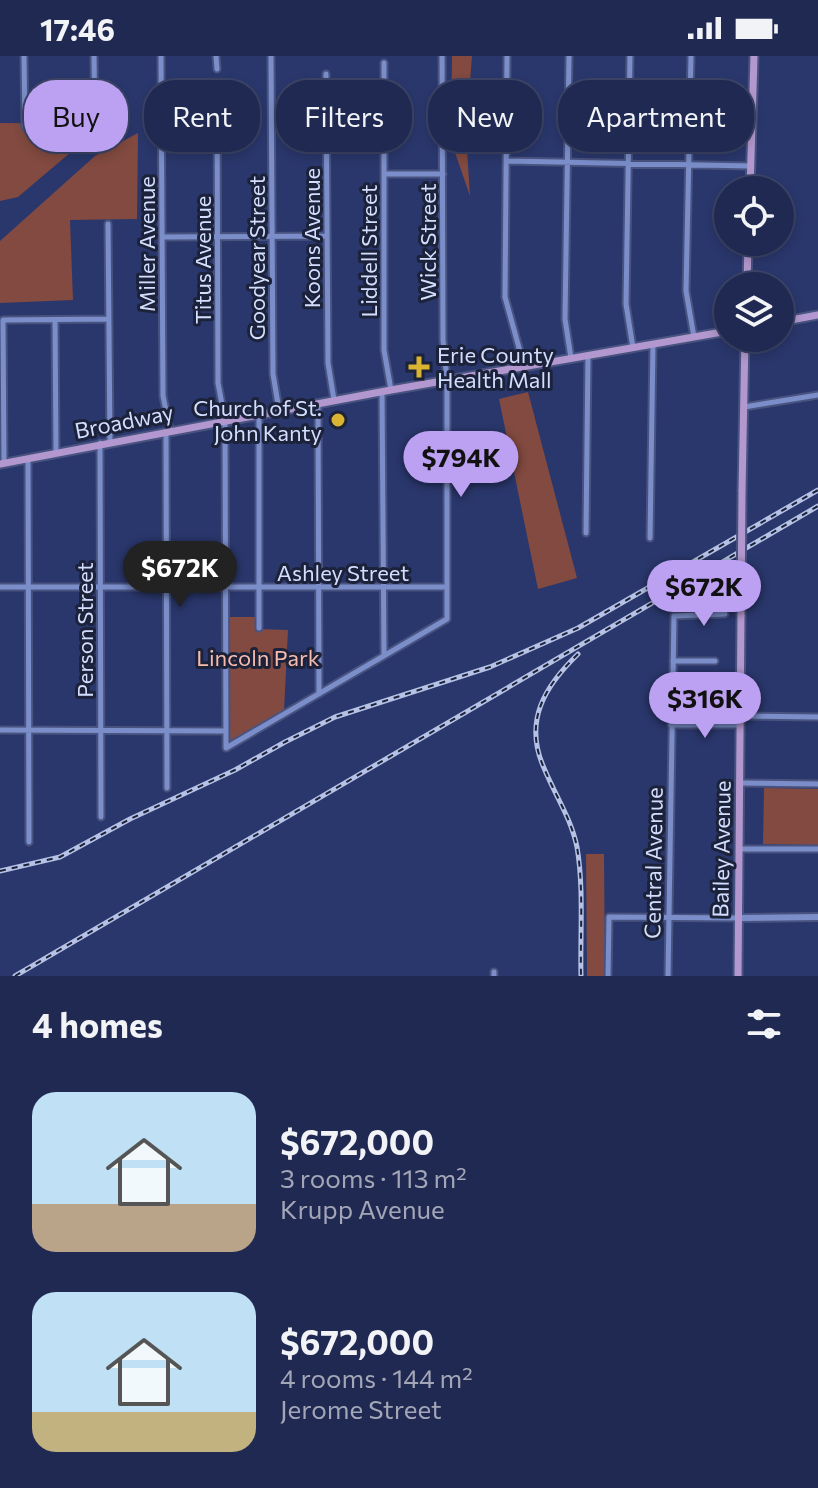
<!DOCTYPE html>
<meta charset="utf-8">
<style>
body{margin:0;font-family:Commissioner,sans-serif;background:#2d355b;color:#f1f3f6;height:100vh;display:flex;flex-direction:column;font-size:30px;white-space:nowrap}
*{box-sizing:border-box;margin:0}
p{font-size:26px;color:#a2a6b7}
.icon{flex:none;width:44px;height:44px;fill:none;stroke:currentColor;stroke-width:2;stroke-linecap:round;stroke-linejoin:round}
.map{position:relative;height:920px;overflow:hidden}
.drawer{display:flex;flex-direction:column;background:#202951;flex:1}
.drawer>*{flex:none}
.banner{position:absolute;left:24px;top:24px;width:770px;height:72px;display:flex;gap:16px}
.tools{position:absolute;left:714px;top:120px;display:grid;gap:16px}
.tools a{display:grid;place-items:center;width:80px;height:80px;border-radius:50%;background:#202951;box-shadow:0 4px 12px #0003,0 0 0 2px #3d4568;font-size:40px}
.price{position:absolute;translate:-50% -68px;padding:0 18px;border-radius:28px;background:#bca0f2;color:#111;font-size:26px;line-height:52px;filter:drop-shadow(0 2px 4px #0008)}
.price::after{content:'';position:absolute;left:50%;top:48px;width:24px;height:18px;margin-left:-12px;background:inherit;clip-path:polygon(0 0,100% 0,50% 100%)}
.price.current{background:#222;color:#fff}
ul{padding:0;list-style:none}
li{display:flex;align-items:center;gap:24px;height:200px;padding:0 32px}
li span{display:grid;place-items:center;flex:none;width:224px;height:160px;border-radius:24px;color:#555}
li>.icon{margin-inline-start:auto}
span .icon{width:96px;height:96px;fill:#fffc;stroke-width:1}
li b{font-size:34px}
h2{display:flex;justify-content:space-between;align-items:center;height:96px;padding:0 32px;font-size:34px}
.tag{padding:0 28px;border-radius:32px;background:#202951;box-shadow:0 4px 12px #0003,0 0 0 2px #3d4568;font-size:28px;line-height:72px}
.tag.current{background:#bca0f2;color:#111}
.status{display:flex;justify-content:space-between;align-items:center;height:56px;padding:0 40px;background:#202951;direction:ltr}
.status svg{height:22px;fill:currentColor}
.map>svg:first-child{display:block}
.green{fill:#824a40}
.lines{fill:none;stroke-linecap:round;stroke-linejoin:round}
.minor-casing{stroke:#495380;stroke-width:9}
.tertiary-casing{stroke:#495380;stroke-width:10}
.primary-casing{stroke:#495380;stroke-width:11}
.minor{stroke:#7b8eca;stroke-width:5}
.tertiary{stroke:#7b8eca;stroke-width:6}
.primary{stroke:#b298ce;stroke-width:7}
.rail-casing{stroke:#b5c1e5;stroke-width:5}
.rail{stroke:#1b2239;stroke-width:2;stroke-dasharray:6;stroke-linecap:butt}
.primary-bridge-casing{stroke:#495380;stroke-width:11;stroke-linecap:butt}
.primary-bridge{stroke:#b298ce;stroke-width:7}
.poi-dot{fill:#dab333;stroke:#1b2239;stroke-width:3}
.labels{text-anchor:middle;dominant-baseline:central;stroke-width:6;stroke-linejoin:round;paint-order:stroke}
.street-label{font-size:22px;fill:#d3deff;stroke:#1b2239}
.poi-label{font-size:22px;fill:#d3deff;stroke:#1b2239;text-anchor:start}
.park-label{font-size:22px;fill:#f8bbaf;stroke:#1b2239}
</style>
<div class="status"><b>17:46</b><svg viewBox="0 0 49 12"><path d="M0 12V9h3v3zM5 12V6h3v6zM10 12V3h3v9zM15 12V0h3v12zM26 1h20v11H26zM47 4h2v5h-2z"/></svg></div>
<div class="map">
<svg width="818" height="920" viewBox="0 0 818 920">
<rect width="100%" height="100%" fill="#2a376c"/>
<path class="green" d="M452 0H472L466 79 470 140 451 85Z
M0 67 104 68 18 141 0 145Z
M138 77 137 163 70 164 73 244 0 247V185L95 100Z
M528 336 577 522 538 533 499 343Z
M229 561H256V573L288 574 284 655 229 687Z
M764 732 818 733V789L763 788Z
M586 798H604L605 920H587Z"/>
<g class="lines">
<defs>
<path id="minor" d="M24 0 25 71
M94 0 95 72
M161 0 163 340 170 374
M216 0 217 13
M271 0 273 318 279 354
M507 0 505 241 524 310
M569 0 565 263 571 302
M630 0 626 248 633 292
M691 0 686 235 694 281
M384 7V294L391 334
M326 18 328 307 334 344
M217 42 218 327 225 364 226 692 447 563V324L443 284 442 0
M507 105 751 110
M384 118H443
M108 168 110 385
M162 181 327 180
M55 264 56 396
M382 336 384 598
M318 347 319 638
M744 351 818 339
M259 358V572
M166 377 167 732
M100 387 101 761
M28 403 29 786
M4 407 3 264 109 263
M586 477 588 300
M650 482 653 289
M0 531H447
M673 605H715
M740 660 818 661
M671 669H740
M0 674 226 675
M739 727 818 728
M739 793H818
M494 916V920
M608 920 609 861 738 862
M668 920 674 560 725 558"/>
<path id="tertiary" d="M738 862 818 861"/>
<path id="primary" d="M750 134 754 0
M747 230 748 186
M780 266 818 259
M0 408 391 334 728 275
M742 435 745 282
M738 920 741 559"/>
</defs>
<use href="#minor" class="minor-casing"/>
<use href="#tertiary" class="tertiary-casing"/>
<use href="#primary" class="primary-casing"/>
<use href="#minor" class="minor"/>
<use href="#tertiary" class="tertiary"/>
<use href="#primary" class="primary"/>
<defs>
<path id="rail" d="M578 598C545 630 523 665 544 712 555 739 571 762 577 791 584 832 580 878 581 920
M0 815 60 801 130 763 235 714 285 686 335 661 490 611 578 572 818 434
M15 920 818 450"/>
</defs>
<use href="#rail" class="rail-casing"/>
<use href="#rail" class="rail"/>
<defs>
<path id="primary-bridge" d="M741 559 742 435"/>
</defs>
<use href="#primary-bridge" class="primary-bridge-casing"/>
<use href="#primary-bridge" class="primary-bridge"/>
</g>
<g class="poi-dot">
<path d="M415 299h8v8h8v8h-8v8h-8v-8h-8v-8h8z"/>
<circle cx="338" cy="364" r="8"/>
</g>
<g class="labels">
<g class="street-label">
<text transform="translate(311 182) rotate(-90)">Koons Avenue</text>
<text transform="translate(427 186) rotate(-90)">Wick Street</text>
<text transform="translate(146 188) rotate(-90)">Miller Avenue</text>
<text transform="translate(368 195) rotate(-90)">Liddell Street</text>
<text transform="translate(256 202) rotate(-90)">Goodyear Street</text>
<text transform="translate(202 204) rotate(-90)">Titus Avenue</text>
<text transform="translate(124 365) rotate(-11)">Broadway</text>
<text x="343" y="516">Ashley Street</text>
<text transform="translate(84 574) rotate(-90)">Person Street</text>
<text transform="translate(721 793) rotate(-89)">Bailey Avenue</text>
<text transform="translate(653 807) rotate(-89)">Central Avenue</text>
</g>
<g class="poi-label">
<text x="437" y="298">Erie County<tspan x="437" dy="25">Health Mall</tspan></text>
<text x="322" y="351" text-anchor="end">Church of St.<tspan x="322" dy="25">John Kanty</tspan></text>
</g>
<g class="park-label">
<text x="258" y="601">Lincoln Park</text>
</g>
</g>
</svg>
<div class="tools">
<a><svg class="icon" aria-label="locate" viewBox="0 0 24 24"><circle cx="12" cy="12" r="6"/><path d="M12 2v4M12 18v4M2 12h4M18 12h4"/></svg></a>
<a><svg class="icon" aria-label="layers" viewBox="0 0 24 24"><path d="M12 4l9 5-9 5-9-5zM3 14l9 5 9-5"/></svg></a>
</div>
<b class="price" style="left:461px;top:443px">$794K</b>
<b class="price current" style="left:180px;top:553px">$672K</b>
<b class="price" style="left:704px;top:572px">$672K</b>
<b class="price" style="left:705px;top:684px">$316K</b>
<div class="banner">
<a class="tag current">Buy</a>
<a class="tag">Rent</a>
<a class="tag">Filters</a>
<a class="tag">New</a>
<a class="tag">Apartment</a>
</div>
</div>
<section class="drawer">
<h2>4 homes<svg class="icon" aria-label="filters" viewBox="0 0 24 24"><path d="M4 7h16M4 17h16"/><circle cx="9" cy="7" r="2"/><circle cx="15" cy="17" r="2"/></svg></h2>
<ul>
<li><span style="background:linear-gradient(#bfe0f5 70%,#b9a48a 0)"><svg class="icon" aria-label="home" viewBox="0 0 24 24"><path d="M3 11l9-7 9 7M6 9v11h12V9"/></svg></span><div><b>$672,000</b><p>3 rooms · 113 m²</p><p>Krupp Avenue</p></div></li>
<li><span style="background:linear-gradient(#bfe0f5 75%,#c2b280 0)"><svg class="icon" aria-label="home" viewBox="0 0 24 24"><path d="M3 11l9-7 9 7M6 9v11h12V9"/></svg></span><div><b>$672,000</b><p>4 rooms · 144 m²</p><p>Jerome Street</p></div></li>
</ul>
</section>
